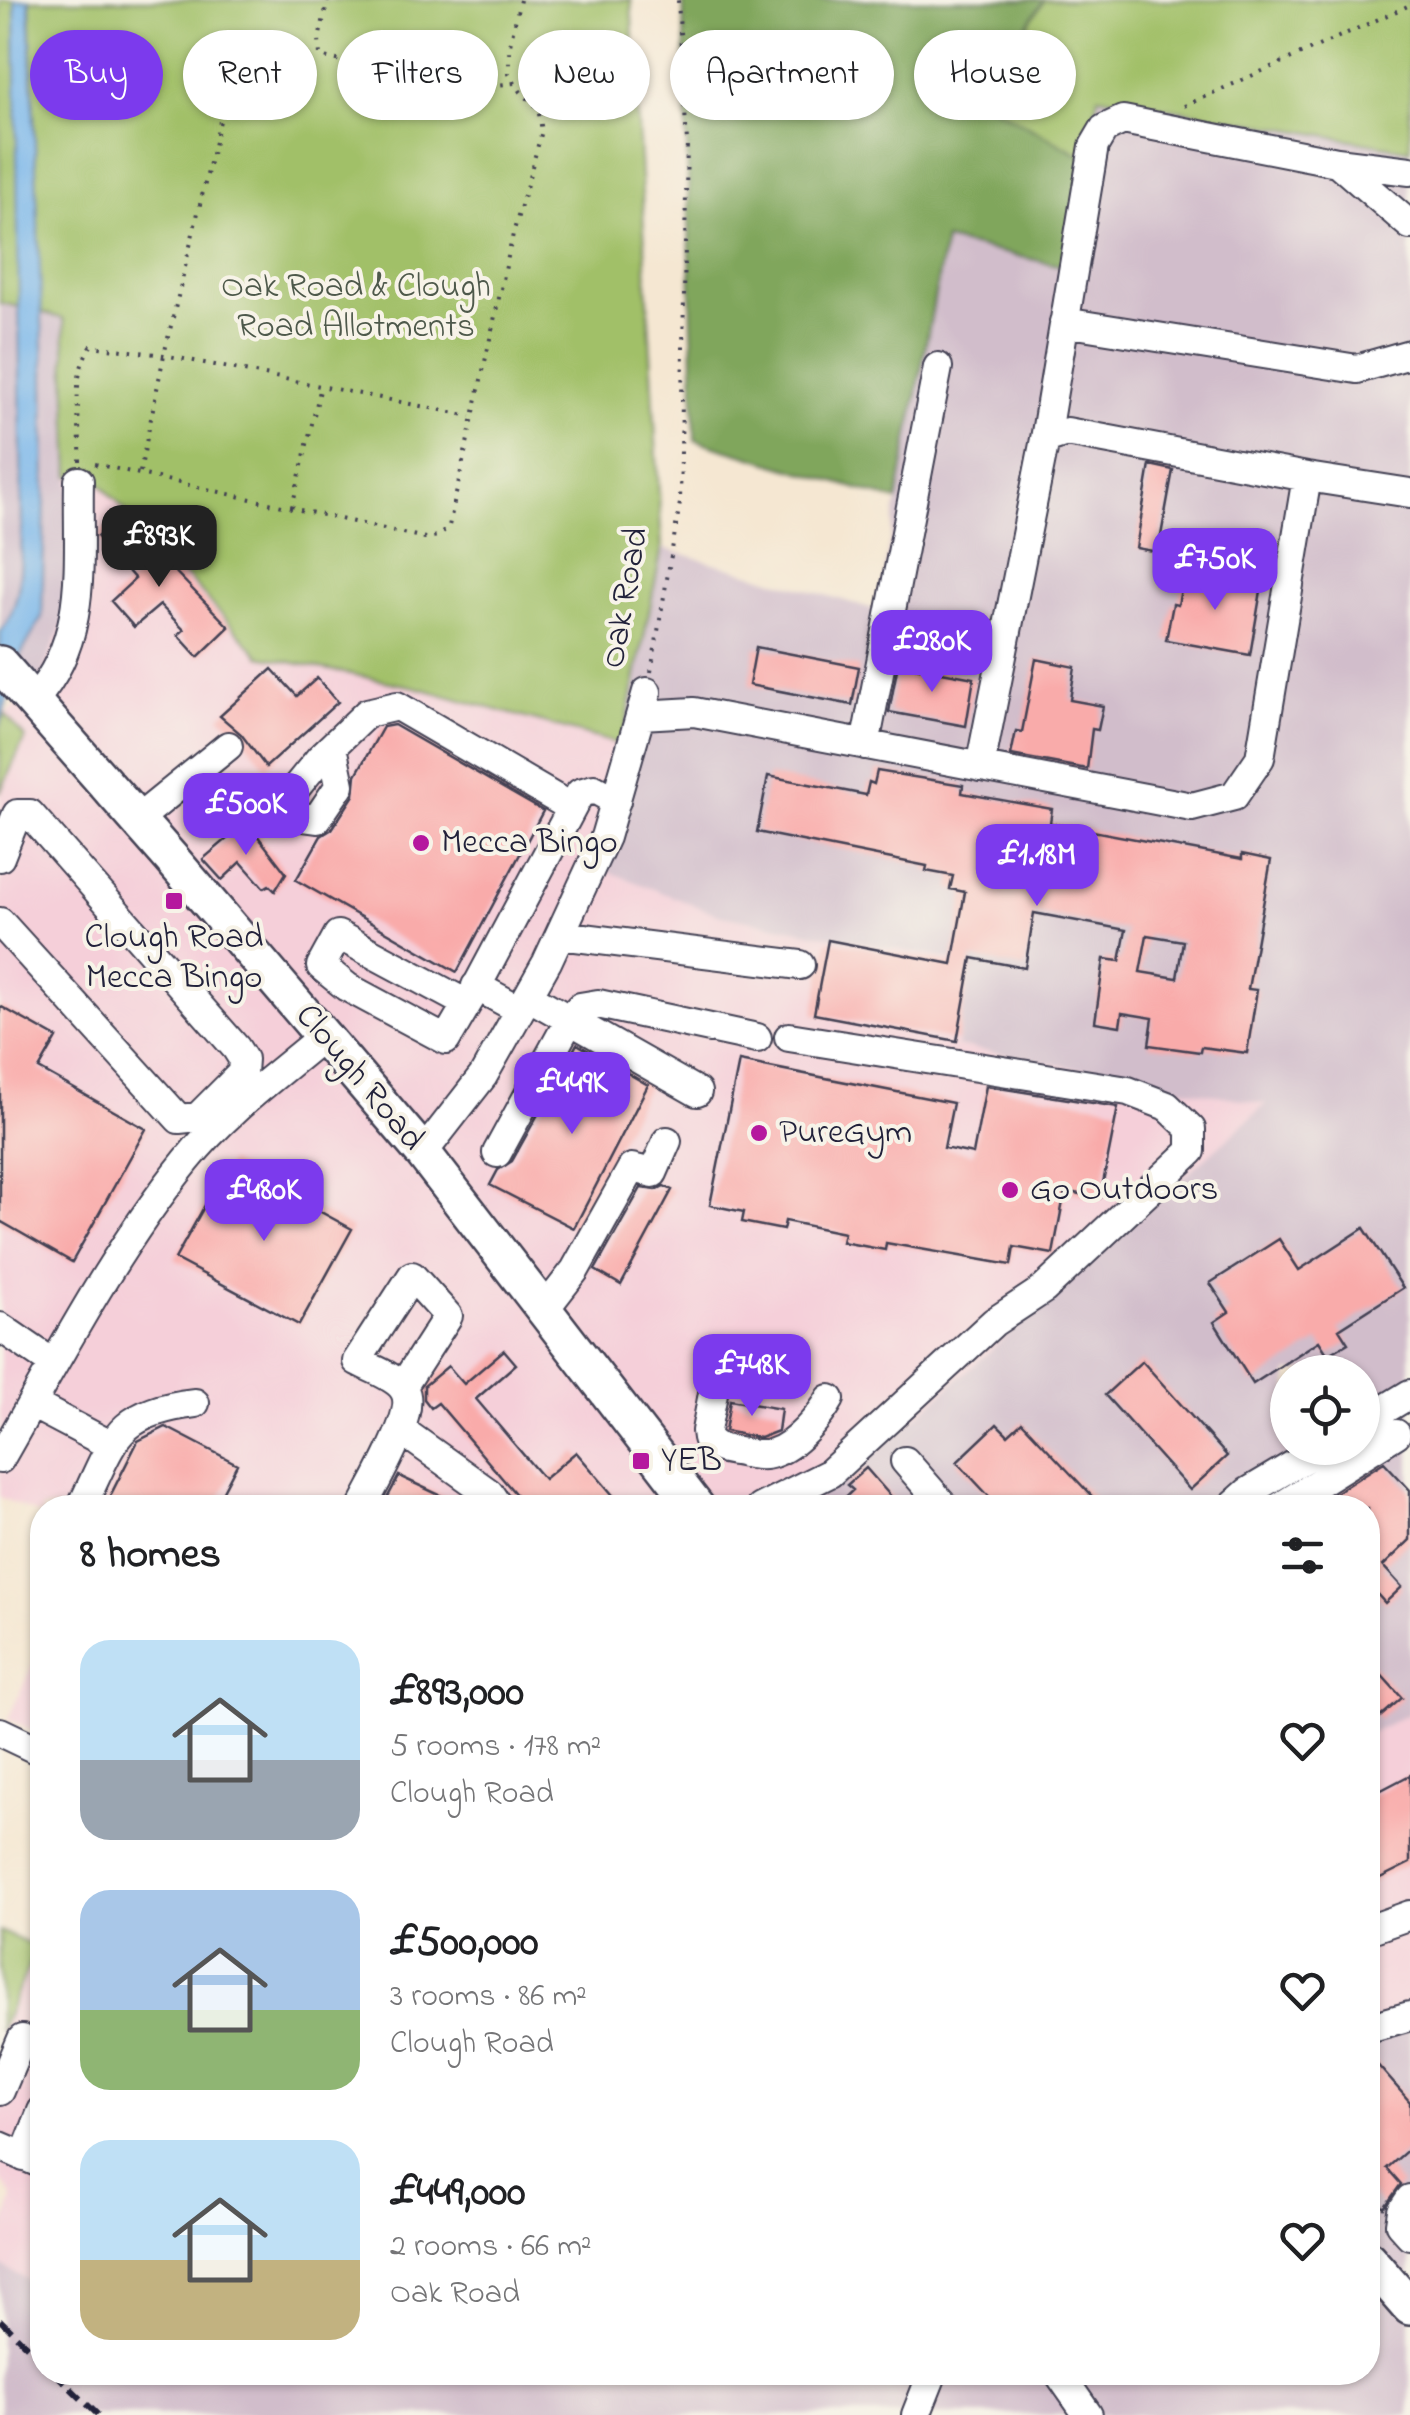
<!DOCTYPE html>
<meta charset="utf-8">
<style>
body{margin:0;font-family:"Indie Flower",sans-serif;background:#f2f2f2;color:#202124;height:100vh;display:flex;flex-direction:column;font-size:38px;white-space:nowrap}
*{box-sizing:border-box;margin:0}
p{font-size:32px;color:#757577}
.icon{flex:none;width:55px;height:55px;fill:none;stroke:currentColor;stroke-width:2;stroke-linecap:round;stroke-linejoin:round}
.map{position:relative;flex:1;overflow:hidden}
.panel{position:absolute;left:30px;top:1495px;width:1350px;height:890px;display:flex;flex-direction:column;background:#fff;border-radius:40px;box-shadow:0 2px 8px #0004}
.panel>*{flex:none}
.hud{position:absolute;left:30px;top:30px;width:1350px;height:90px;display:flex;gap:20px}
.buttons{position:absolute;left:1270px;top:1355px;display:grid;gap:20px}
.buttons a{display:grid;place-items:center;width:110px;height:110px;border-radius:50%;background:#fff;box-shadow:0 2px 8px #0004;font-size:50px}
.price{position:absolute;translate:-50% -85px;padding:0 22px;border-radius:20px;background:#7c3aed;color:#fff;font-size:32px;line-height:65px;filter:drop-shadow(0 2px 5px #0008)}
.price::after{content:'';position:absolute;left:50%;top:60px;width:30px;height:22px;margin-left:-15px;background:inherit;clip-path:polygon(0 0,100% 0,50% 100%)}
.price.active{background:#222;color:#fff}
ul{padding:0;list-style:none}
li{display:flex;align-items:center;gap:30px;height:250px;padding:0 50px}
li span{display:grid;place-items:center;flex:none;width:280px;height:200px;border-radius:30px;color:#555}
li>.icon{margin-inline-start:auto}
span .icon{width:120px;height:120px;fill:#fffc;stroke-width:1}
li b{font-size:42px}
h2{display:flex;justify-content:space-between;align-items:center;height:120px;padding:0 50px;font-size:42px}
.pill{padding:0 35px;border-radius:45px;background:#fff;box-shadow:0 2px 8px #0004;font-size:35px;line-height:90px}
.pill.active{background:#7c3aed;color:#fff}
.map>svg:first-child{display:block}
.built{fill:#f5cfd9}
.industrial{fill:#d1bdcb;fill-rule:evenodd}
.green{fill:#a1c068;stroke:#627152;stroke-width:2.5}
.forest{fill:#80a65c;stroke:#51644c;stroke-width:2.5}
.water{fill:#77b5ea;stroke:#4c6c92;stroke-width:2.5}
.building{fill:#f9abaa;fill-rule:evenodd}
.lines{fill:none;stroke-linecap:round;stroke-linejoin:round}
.minor-casing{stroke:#424052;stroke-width:32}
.major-casing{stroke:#424052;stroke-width:40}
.path{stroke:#424052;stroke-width:4;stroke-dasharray:2.5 8;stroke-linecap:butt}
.minor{stroke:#fff;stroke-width:28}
.major{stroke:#fff;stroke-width:35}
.rail{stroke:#22223b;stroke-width:6;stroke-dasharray:15 8;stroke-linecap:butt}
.poi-dot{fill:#b5179e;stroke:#f7f3e8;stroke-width:4}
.labels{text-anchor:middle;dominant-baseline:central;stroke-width:8;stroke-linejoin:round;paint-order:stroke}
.park-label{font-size:35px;fill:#4e594b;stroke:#f7f3e8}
.street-label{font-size:35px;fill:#22223b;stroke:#f7f3e8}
.poi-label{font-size:35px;fill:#22223b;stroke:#f7f3e8;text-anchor:start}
</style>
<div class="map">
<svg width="1410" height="2415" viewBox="0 0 1410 2415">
<rect width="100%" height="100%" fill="#f7f3e8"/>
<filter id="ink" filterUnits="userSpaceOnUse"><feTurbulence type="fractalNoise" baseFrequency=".01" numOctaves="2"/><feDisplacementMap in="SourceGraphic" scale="20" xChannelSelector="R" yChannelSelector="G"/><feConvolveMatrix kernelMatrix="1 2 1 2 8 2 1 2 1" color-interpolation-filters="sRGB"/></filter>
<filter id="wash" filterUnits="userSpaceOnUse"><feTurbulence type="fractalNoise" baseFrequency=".0048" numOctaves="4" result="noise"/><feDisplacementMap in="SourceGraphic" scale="40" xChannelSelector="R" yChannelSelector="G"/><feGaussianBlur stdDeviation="2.25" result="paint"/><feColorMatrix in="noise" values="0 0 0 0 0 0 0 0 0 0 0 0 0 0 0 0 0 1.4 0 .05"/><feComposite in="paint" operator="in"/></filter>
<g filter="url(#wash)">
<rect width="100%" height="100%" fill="#f5e7d2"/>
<path class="built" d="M70 476 94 477 260 656 415 687 622 745 717 914 973 964 957 1046 1267 1104 878 1451 803 1507 42 1508V1516L0 1497V793L25 738 5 714 34 692Z
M42 1643V1735L8 1719Z
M1410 1713V2027L1368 2041V1734Z
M42 1937V2288L0 2265V2240L13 2197 0 2180V2031Z"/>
<path class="industrial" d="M1097 96 1410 150V1713L1368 1734V1508L803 1507 878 1451 1266 1104 957 1046 972 964 717 914 587 863 603 827 662 548 877 610 945 239 1067 267ZM1288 1372H1362V1448H1288Z
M0 303 64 318 70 476 69 609 34 692 0 654Z
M1410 2027V2415H0V2265L42 2288V2372H1368V2041Z"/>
<path class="green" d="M0 0H15L20 307 0 303Z
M30 0H631L662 548 622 745 415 687 260 656 94 477 70 476 64 319 41 312Z
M1044 0H1410V150L1098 96 1086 158 979 99Z
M5 714 25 738 0 793V726Z
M0 1931 37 1948 0 2031Z"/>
<path class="forest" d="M683 0H1044L979 99 1086 158 1067 267 945 240 897 501 695 440Z"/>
<path class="water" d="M15 0H29L44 370 45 496 42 617 19 658 0 726V632C24 603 20 561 22 526Z"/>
<g id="blocks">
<path class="building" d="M1150 465 1173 470 1158 552 1136 548Z
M120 515 159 559 161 557 229 627 198 657 178 635 184 630 160 605 134 627 111 601 135 579 97 536Z
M1185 569 1262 585 1250 655 1166 640 1173 604 1178 605Z
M756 647 859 667 852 705 749 685Z
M1036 659 1075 667 1070 700 1103 706 1098 730 1092 729 1087 769 1011 755 1016 731 1022 732Z
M898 664 974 678 966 726 889 712Z
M272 669 297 696 317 678 338 702 266 767 241 734 220 716Z
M394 725 543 811 457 972 296 880 321 836 332 829 354 795 356 775 383 727Z
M877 771 963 785 962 793 1052 809 1050 823 1242 859V854L1271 860 1248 989 1257 990 1247 1053 1201 1047 1200 1052 1149 1045 1153 1018 1122 1013 1120 1026 1095 1022 1104 959 1120 961 1126 930 1034 913 1025 968 972 958 957 1041 814 1014 828 940 952 964 965 892 950 889 953 876 926 871 927 866 757 832 768 776 866 795 869 782 874 784ZM1147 935 1183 941 1177 978 1140 972Z
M247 822 286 873 275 891 269 885 264 888 241 862 222 880 203 859Z
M0 1006 57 1038 39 1069 146 1129 72 1262 0 1221Z
M577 1044 648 1085 574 1228 490 1185 498 1170 512 1161Z
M739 1061 953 1103 944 1148 973 1154 986 1086 1118 1107 1100 1198 1065 1191 1053 1254 1014 1247 1011 1265 886 1243 885 1250 842 1242 844 1233 785 1221 783 1230 742 1222 744 1212 710 1205Z
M229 1162 352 1229 299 1325 175 1259Z
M664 1186 672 1190 621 1285 595 1270 641 1188 656 1190Z
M1364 1228 1403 1288 1339 1329 1348 1343 1328 1355 1319 1341 1253 1384 1214 1322 1229 1312 1210 1283 1279 1239 1299 1270Z
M504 1350 516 1364 476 1399 544 1479 576 1452 624 1508H516L515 1501 519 1498 438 1403 431 1408 424 1399V1386L448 1366 464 1384Z
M1142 1361 1227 1456 1190 1490 1105 1395Z
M730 1400 781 1409 778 1431 760 1438 725 1431Z
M1022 1422 1103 1508H1000L957 1462 997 1424 1008 1435Z
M166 1427 237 1464 214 1508H104L138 1441Z
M1384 1462 1410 1490V1540L1383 1566 1402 1587 1385 1603 1368 1584V1508H1318L1332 1495Z
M866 1468 901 1508H834L853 1490 847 1485Z
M399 1476 467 1508H382Z
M1368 1660 1402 1698 1379 1718 1368 1705Z
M1410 1775V1863L1368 1884V1797Z
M1368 2054 1410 2102V2148L1387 2168 1401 2184 1384 2208 1368 2189Z"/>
</g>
</g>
<g filter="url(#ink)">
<use href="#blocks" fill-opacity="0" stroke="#424052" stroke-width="2.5"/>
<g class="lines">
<defs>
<path id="minor" d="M1337 162 1410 171
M1064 322 1357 369 1410 354
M1045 439 1094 146 1104 129 1123 120 1337 162 1410 225
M34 700C90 638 77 559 79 481
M641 715 694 712 1192 807 1234 796 1260 758 1307 477
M865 745 938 367
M332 747 340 785 317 819 295 816 285 801 320 758 367 713 397 706 572 808
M980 767 1045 439 1067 432 1307 477 1410 493
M138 819 228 746
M0 857 17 814H30L236 1048 243 1059 242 1073 198 1117 179 1119 0 922
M560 935 800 965
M476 986 520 1010
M528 996 697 1092
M467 1004 338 935 321 966 347 987 446 1040 467 1004 470 999 580 793 594 789 616 801
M423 1153 483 1076 547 962 605 837 647 692
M497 1153 569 1021 580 1007 598 1004 757 1038
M544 1310 575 1270 632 1168 653 1173 667 1141
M0 1327 54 1364
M716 1377 706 1431 707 1438C715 1448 722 1449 734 1451 747 1453 761 1458 773 1453 794 1447 820 1417 830 1399
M32 1404 110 1445
M1362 1423 1410 1394
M401 1430 489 1493 499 1508
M0 1459C58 1358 114 1250 187 1160 225 1112 277 1075 323 1036
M905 1461 946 1508
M81 1508C114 1441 113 1413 195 1403
M362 1508C373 1485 418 1412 404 1390 397 1377 370 1368 357 1361L412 1276 448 1316 403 1386
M760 1508 830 1473 994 1322 1044 1289 1191 1151V1129L1167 1106 1128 1091 789 1037
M1230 1508 1248 1492 1322 1448
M1278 1508 1396 1434
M0 1732 42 1752
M1368 1930 1410 1915
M1368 2028 1410 2016
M0 2091 22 2039
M0 2146 42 2164
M24 2157 42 2111
M1410 2199 1402 2211 1400 2224 1410 2235
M1058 2372 1088 2415
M916 2415 933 2372"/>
<path id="major" d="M0 664 170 857 423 1153 697 1508
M1368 2259 1410 2307"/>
</defs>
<use href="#minor" class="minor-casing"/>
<use href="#major" class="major-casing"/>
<path class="path" d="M328 0 319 39 320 56 425 81 487 86 515 83
M1184 106 1410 5
M80 461C82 422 68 380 91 346L164 355 471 416
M95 464 425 538 439 536 449 526 513 234 542 131 538 108 521 92 509 74V49L520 0
M140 472 164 355 234 62
M292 507 321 386
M651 672 680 503 687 142 678 0"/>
<use href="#minor" class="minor"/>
<use href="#major" class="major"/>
<path class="rail" d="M0 2320 42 2361
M54 2372 98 2415"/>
</g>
</g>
<g class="poi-dot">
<circle cx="421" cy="843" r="10"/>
<rect x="164" y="891" width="20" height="20" rx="5"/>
<circle cx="759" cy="1133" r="10"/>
<circle cx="1010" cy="1190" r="10"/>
<rect x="631" y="1451" width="20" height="20" rx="5"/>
</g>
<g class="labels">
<g class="park-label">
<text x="356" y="287">Oak Road &amp; Clough<tspan x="356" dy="40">Road Allotments</tspan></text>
</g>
<g class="street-label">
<text transform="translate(626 598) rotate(-80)">Oak Road</text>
<text transform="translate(359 1078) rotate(50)">Clough Road</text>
</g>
<g class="poi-label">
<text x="441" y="843">Mecca Bingo</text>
<text x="174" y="938" text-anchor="middle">Clough Road<tspan x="174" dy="40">Mecca Bingo</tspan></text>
<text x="779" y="1133">PureGym</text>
<text x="1030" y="1190">Go Outdoors</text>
<text x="661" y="1461">YEB</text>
</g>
</g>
</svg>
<div class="buttons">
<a><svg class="icon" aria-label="locate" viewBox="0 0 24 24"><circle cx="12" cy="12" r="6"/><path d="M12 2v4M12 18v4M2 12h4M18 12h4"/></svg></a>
</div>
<b class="price active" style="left:159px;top:590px">£893K</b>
<b class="price" style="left:1215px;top:613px">£750K</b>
<b class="price" style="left:932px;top:695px">£280K</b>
<b class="price" style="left:246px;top:858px">£500K</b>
<b class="price" style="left:1037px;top:909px">£1.18M</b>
<b class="price" style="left:572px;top:1137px">£449K</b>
<b class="price" style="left:264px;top:1244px">£480K</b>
<b class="price" style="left:752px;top:1419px">£748K</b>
<div class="hud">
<a class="pill active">Buy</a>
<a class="pill">Rent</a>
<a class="pill">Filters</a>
<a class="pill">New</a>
<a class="pill">Apartment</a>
<a class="pill">House</a>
</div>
<section class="panel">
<h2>8 homes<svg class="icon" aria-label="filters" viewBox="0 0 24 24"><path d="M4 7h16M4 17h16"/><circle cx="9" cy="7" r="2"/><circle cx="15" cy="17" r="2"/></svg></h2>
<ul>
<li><span style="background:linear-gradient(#bfe0f5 60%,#9aa5b1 0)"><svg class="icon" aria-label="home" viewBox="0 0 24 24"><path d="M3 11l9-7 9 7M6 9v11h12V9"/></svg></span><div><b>£893,000</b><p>5 rooms · 178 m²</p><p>Clough Road</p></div><svg class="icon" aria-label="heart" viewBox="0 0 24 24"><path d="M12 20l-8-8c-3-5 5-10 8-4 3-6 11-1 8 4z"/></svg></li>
<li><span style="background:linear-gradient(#a9c7e8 60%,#8fb573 0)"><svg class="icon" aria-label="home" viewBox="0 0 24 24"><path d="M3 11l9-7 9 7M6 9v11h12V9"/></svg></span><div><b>£500,000</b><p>3 rooms · 86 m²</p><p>Clough Road</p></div><svg class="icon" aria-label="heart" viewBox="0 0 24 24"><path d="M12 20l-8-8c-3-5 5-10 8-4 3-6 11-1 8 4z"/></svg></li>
<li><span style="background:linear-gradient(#bfe0f5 60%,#c2b280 0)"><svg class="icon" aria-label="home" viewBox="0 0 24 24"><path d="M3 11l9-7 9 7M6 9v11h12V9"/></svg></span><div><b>£449,000</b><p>2 rooms · 66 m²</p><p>Oak Road</p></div><svg class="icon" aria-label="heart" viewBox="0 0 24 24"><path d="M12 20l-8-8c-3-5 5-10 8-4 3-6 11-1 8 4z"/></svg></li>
</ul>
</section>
</div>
